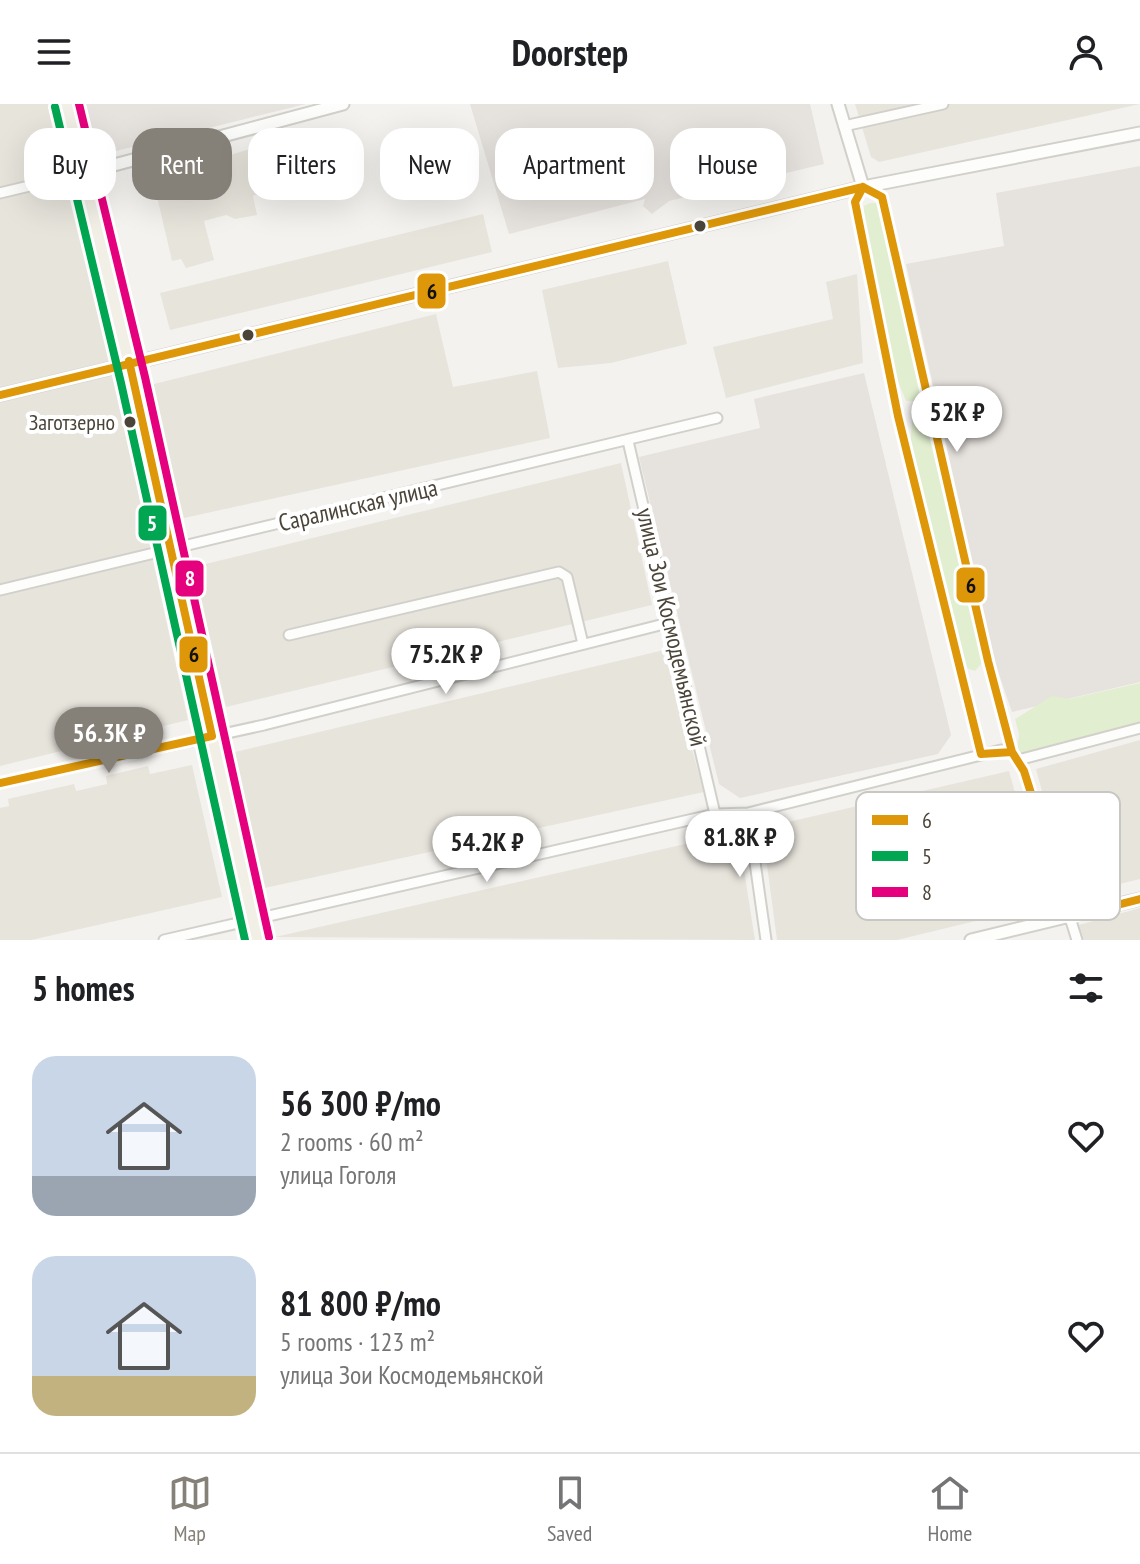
<!DOCTYPE html>
<meta charset="utf-8">
<style>
body{margin:0;font-family:"PT Sans Narrow",sans-serif;background:#f2f2f2;color:#202124;height:100vh;display:flex;flex-direction:column;font-size:30px;white-space:nowrap}
*{box-sizing:border-box;margin:0}
p{font-size:26px;color:#757577}
.icon{flex:none;width:44px;height:44px;fill:none;stroke:currentColor;stroke-width:2;stroke-linecap:round;stroke-linejoin:round}
.map{position:relative;height:836px;overflow:hidden}
.drawer{display:flex;flex-direction:column;background:#fff;flex:1}
.drawer>*{flex:none}
.banner{position:absolute;left:24px;top:24px;width:1092px;height:72px;display:flex;gap:16px}
.price{position:absolute;translate:-50% -68px;padding:0 18px;border-radius:28px;background:#fff;color:#222;font-size:26px;line-height:52px;filter:drop-shadow(0 2px 4px #0008)}
.price::after{content:'';position:absolute;left:50%;top:48px;width:24px;height:18px;margin-left:-12px;background:inherit;clip-path:polygon(0 0,100% 0,50% 100%)}
.price.selected{background:#868178;color:#fff}
ul{padding:0;list-style:none}
li{display:flex;align-items:center;gap:24px;height:200px;padding:0 32px}
li span{display:grid;place-items:center;flex:none;width:224px;height:160px;border-radius:24px;color:#555}
li>.icon{margin-inline-start:auto}
span .icon{width:96px;height:96px;fill:#fffc;stroke-width:1}
li b{font-size:34px}
h2{display:flex;justify-content:space-between;align-items:center;height:96px;padding:0 32px;font-size:34px}
.pill{padding:0 28px;border-radius:24px;background:#fff;box-shadow:0 8px 32px #0002;font-size:28px;line-height:72px}
.pill.selected{background:#868178;color:#fff}
header{display:flex;justify-content:space-between;align-items:center;height:104px;padding:0 32px;background:#fff;font-size:36px;font-weight:700}
.tabs{display:flex;justify-content:space-around;align-items:center;height:112px;border-top:2px solid #e0e0e0;background:#fff;font-size:22px;color:#757577}
.tabs a{display:grid;justify-items:center;gap:4px}
.tabs .selected{color:#868178}
.map>svg:first-child{display:block}
.residential{fill:#e7e4dc}
.industrial{fill:#e6e2de}
.green{fill:#e1eecf}
.lines{fill:none;stroke-linecap:round;stroke-linejoin:round}
.minor-casing{stroke:#d2d0cb;stroke-width:13}
.tertiary-casing{stroke:#d2d0cb;stroke-width:15}
.primary-casing{stroke:#d6cebb;stroke-width:18}
.minor{stroke:#fdfdfc;stroke-width:9}
.tertiary{stroke:#fdfdfc;stroke-width:11}
.primary{stroke:#f2efe6;stroke-width:14}
.bus-1-casing{stroke:#fff;stroke-width:14}
.bus-2-casing{stroke:#fff;stroke-width:14}
.bus-3-casing{stroke:#fff;stroke-width:14}
.bus-1{stroke:#dd9709;stroke-width:8}
.bus-2{stroke:#00a651;stroke-width:8}
.bus-3{stroke:#e5007d;stroke-width:8}
.bus-dot{fill:#4b4439;stroke:#fff;stroke-width:3}
.labels{text-anchor:middle;dominant-baseline:central;stroke-width:8;stroke-linejoin:round;paint-order:stroke}
.bus-label{font-size:22px;fill:#4b4439;stroke:#fff;text-anchor:end}
.street-label{font-size:24px;fill:#4b4439;stroke:#fff}
.key{fill:#fff;stroke:#c9c7c4;stroke-width:2}
.key-label{font-size:22px;fill:#4b4439}
.line-badge{stroke:#fff;stroke-width:3}
.badge-label{font-size:22px;text-anchor:middle;font-weight:bold;fill:#fff}
.pale-badge-label{font-size:22px;text-anchor:middle;font-weight:bold;fill:#111}
</style>
<header><svg class="icon" aria-label="menu" viewBox="0 0 24 24"><path d="M4 6h16M4 12h16M4 18h16"/></svg>Doorstep<svg class="icon" aria-label="person" viewBox="0 0 24 24"><circle cx="12" cy="8" r="4"/><path d="M4 21q1-7 8-7t8 7"/></svg></header>
<div class="map">
<svg width="1140" height="836" viewBox="0 0 1140 836">
<rect width="100%" height="100%" fill="#f4f2ee"/>
<path class="residential" d="M0 0H53L188 616 0 662Z
M855 0H1140L879 58 871 53Z
M287 34 298 66 294 76 253 92 257 111 235 115 226 111 204 117 214 156 186 164 181 155 172 157 151 67 180 59 183 65Z
M483 110 492 148 170 226 160 189Z
M668 157 687 240 611 259 558 264 542 186Z
M857 170 863 259 726 294 713 243 833 215 826 178Z
M436 210 453 283 537 267 550 334 184 414 150 281Z
M621 359 652 501 226 603 193 463Z
M664 546 704 688 260 785 235 648Z
M1140 636V775L1070 792 1036 665Z
M192 661 222 793 31 836H0V704L9 702 8 695 74 680 76 687 107 680 106 672 148 662 150 670Z
M1009 667 1046 800 897 836H777L762 724Z
M738 728 755 836 275 833Z
M1140 804V836H1084L1079 821Z"/>
<path class="industrial" d="M79 0H306L108 49 88 37Z
M470 0H810L824 60 669 97 652 110 643 102 645 95 509 130Z
M1140 62V578L1012 608 995 559 906 160 1004 142 996 89Z
M864 269 951 631 938 650 740 694 719 680 639 353 760 324 754 295Z"/>
<path class="green" d="M870 99H876L882 110 922 290 918 297H906L890 257 863 115 864 102Z
M922 315 930 326 982 559 975 567 963 563 910 343 912 317Z
M1140 579V628L1023 651 1017 646 1019 630 1015 615 1052 592 1069 595Z"/>
<g class="lines">
<defs>
<path id="minor" d="M844 22 943 0
M0 89 84 69
M628 337 715 710
M0 486 717 314
M289 531 559 468 567 473 583 540
M981 650 898 312 855 98 863 83 882 93 988 557 1012 648 1024 667 1077 836
M1018 656 1140 624
M0 679 264 621 672 518
M748 709 766 836
M164 836 715 710 748 709 1001 646 1012 648"/>
<path id="tertiary" d="M838 0 863 83
M84 69 343 0
M0 291 863 83 1140 29
M971 836 1140 795"/>
<path id="primary" d="M67 0 133 276 257 836"/>
</defs>
<use href="#minor" class="minor-casing"/>
<use href="#tertiary" class="tertiary-casing"/>
<use href="#primary" class="primary-casing"/>
<use href="#minor" class="minor"/>
<use href="#tertiary" class="tertiary"/>
<use href="#primary" class="primary"/>
<defs>
<path id="bus-1" d="M863 83 882 93 988 557 1012 648 1024 667 1070 813 1140 795
M863 83 855 98 898 312 981 650 1012 648
M0 291 863 83
M0 679 212 632 129 257"/>
<path id="bus-2" d="M55 3 121 279 245 836"/>
<path id="bus-3" d="M79 0 145 273 269 833"/>
</defs>
<use href="#bus-1" class="bus-1-casing"/>
<use href="#bus-2" class="bus-2-casing"/>
<use href="#bus-3" class="bus-3-casing"/>
<use href="#bus-1" class="bus-1"/>
<use href="#bus-2" class="bus-2"/>
<use href="#bus-3" class="bus-3"/>
</g>
<g class="bus-dot">
<circle cx="700" cy="122" r="7"/>
<circle cx="248" cy="231" r="7"/>
<circle cx="130" cy="318" r="7"/>
</g>
<g class="labels">
<g class="bus-label">
<text x="115" y="318">Заготзерно</text>
</g>
<g class="street-label">
<text transform="translate(358 401) rotate(-13)">Саралинская улица</text>
<text transform="translate(672 523) rotate(77)">улица Зои Космодемьянской</text>
</g>
</g>
<rect x="856" y="688" width="264" height="128" rx="12" class="key"/>
<rect x="872" y="711" width="36" height="10" fill="#dd9709"/>
<rect x="872" y="747" width="36" height="10" fill="#00a651"/>
<rect x="872" y="783" width="36" height="10" fill="#e5007d"/>
<g class="key-label">
<text x="922" y="724">6</text>
<text x="922" y="760">5</text>
<text x="922" y="796">8</text>
</g>
<g class="line-badge">
<rect x="416" y="168" width="31" height="38" rx="8" fill="#dd9709"/>
<rect x="137" y="400" width="31" height="38" rx="8" fill="#00a651"/>
<rect x="174" y="455" width="31" height="39" rx="8" fill="#e5007d"/>
<rect x="955" y="462" width="31" height="38" rx="8" fill="#dd9709"/>
<rect x="178" y="531" width="31" height="39" rx="8" fill="#dd9709"/>
</g>
<g class="badge-label">
<text x="152" y="427">5</text>
<text x="190" y="482">8</text>
</g>
<g class="pale-badge-label">
<text x="432" y="195">6</text>
<text x="971" y="489">6</text>
<text x="194" y="558">6</text>
</g>
</svg>
<b class="price" style="left:957px;top:350px">52K ₽</b>
<b class="price" style="left:446px;top:592px">75.2K ₽</b>
<b class="price selected" style="left:109px;top:671px">56.3K ₽</b>
<b class="price" style="left:740px;top:775px">81.8K ₽</b>
<b class="price" style="left:487px;top:780px">54.2K ₽</b>
<div class="banner">
<a class="pill">Buy</a>
<a class="pill selected">Rent</a>
<a class="pill">Filters</a>
<a class="pill">New</a>
<a class="pill">Apartment</a>
<a class="pill">House</a>
</div>
</div>
<section class="drawer">
<h2>5 homes<svg class="icon" aria-label="filters" viewBox="0 0 24 24"><path d="M4 7h16M4 17h16"/><circle cx="9" cy="7" r="2"/><circle cx="15" cy="17" r="2"/></svg></h2>
<ul>
<li><span style="background:linear-gradient(#c9d6e8 75%,#9aa5b1 0)"><svg class="icon" aria-label="home" viewBox="0 0 24 24"><path d="M3 11l9-7 9 7M6 9v11h12V9"/></svg></span><div><b>56 300 ₽/mo</b><p>2 rooms · 60 m²</p><p>улица Гоголя</p></div><svg class="icon" aria-label="heart" viewBox="0 0 24 24"><path d="M12 20l-8-8c-3-5 5-10 8-4 3-6 11-1 8 4z"/></svg></li>
<li><span style="background:linear-gradient(#c9d6e8 75%,#c2b280 0)"><svg class="icon" aria-label="home" viewBox="0 0 24 24"><path d="M3 11l9-7 9 7M6 9v11h12V9"/></svg></span><div><b>81 800 ₽/mo</b><p>5 rooms · 123 m²</p><p>улица Зои Космодемьянской</p></div><svg class="icon" aria-label="heart" viewBox="0 0 24 24"><path d="M12 20l-8-8c-3-5 5-10 8-4 3-6 11-1 8 4z"/></svg></li>
</ul>
</section>
<nav class="tabs">
<a class="selected"><svg class="icon" aria-label="map" viewBox="0 0 24 24"><path d="M3 6l6-2 6 2 6-2v14l-6 2-6-2-6 2zM9 4v14M15 6v14"/></svg>Map</a>
<a><svg class="icon" aria-label="saved" viewBox="0 0 24 24"><path d="M7 4h10v16l-5-4-5 4z"/></svg>Saved</a>
<a><svg class="icon" aria-label="home" viewBox="0 0 24 24"><path d="M3 11l9-7 9 7M6 9v11h12V9"/></svg>Home</a>
</nav>
